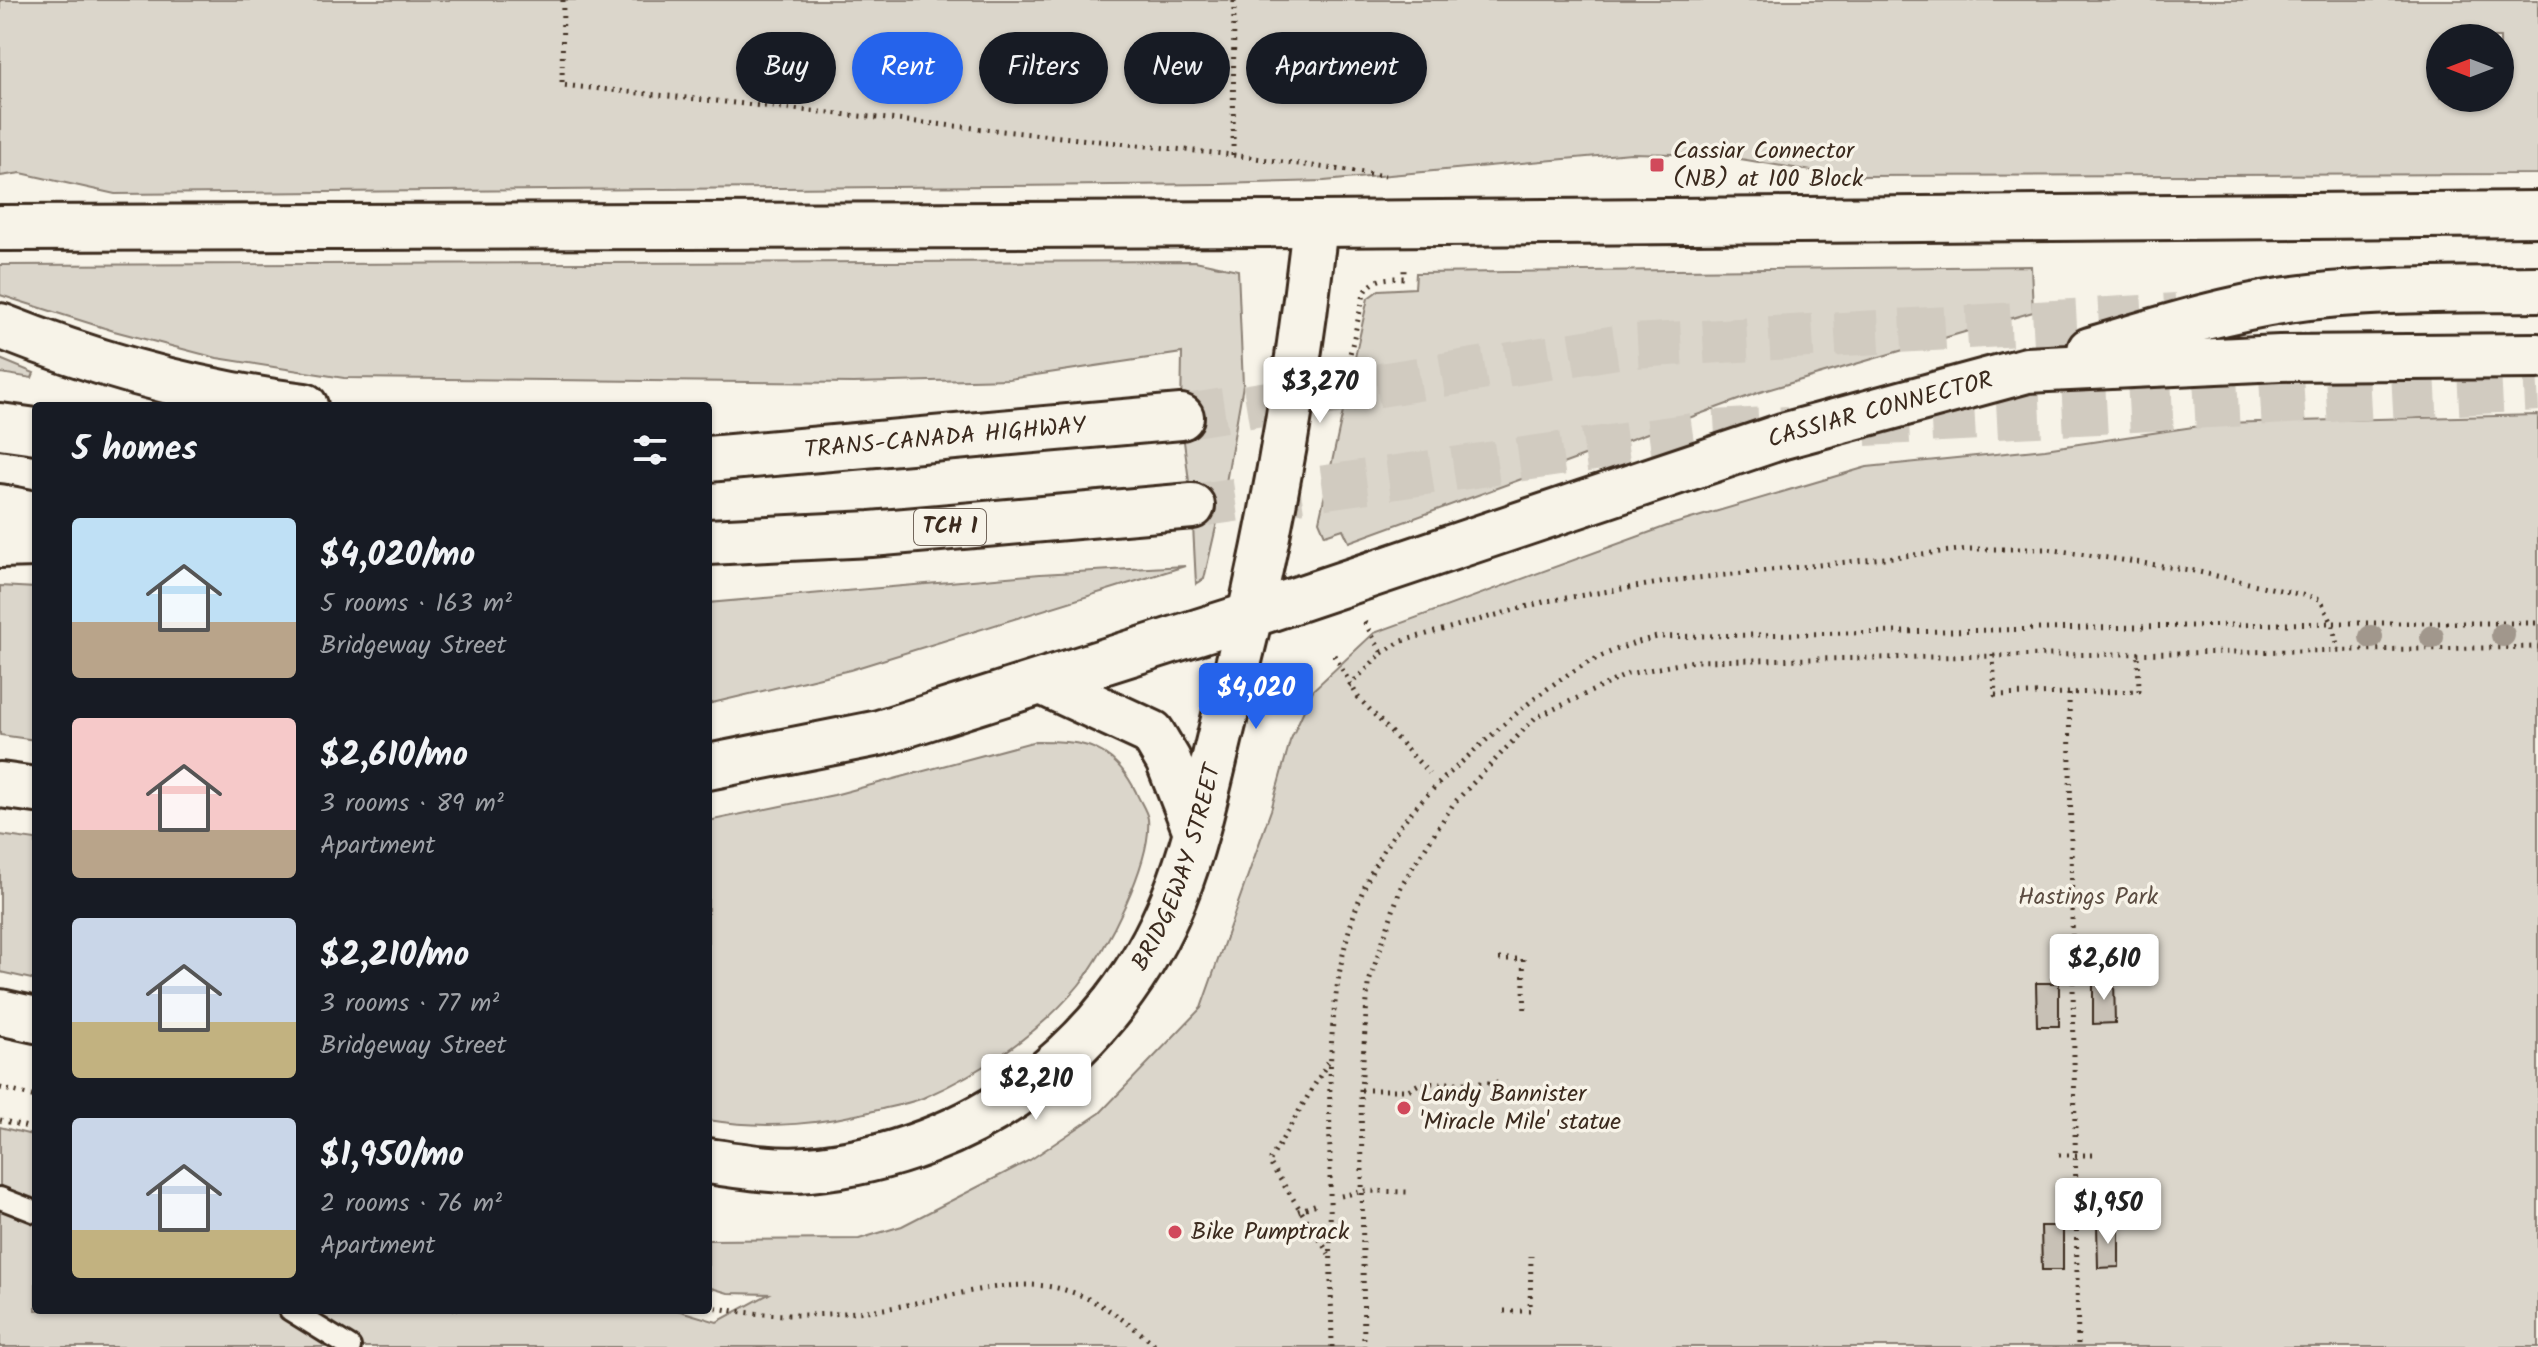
<!DOCTYPE html>
<meta charset="utf-8">
<style>
body{margin:0;font-family:Kalam,sans-serif;background:#242831;color:#f1f3f6;height:100vh;display:flex;flex-direction:column;font-size:30px;white-space:nowrap}
*{box-sizing:border-box;margin:0}
p{font-size:26px;color:#9ea1a6}
.icon{flex:none;width:44px;height:44px;fill:none;stroke:currentColor;stroke-width:2;stroke-linecap:round;stroke-linejoin:round}
.map{position:relative;flex:1;overflow:hidden}
.panel{position:absolute;left:32px;top:402px;width:680px;height:912px;display:flex;flex-direction:column;background:#171b24;border-radius:8px;box-shadow:0 2px 6px #0004}
.panel>*{flex:none}
.banner{position:absolute;left:736px;top:32px;width:760px;height:72px;display:flex;gap:16px}
.needle{width:52px;rotate:270deg}
.buttons{position:absolute;left:2426px;top:24px;display:grid;gap:16px}
.buttons a{display:grid;place-items:center;width:88px;height:88px;border-radius:50%;background:#171b24;box-shadow:0 2px 6px #0004;font-size:40px}
.price{position:absolute;translate:-50% -68px;padding:0 18px;border-radius:8px;background:#fff;color:#222;font-size:26px;line-height:52px;filter:drop-shadow(0 2px 4px #0008)}
.price::after{content:'';position:absolute;left:50%;top:48px;width:24px;height:18px;margin-left:-12px;background:inherit;clip-path:polygon(0 0,100% 0,50% 100%)}
.price.current{background:#2563eb;color:#fff}
ul{padding:0;list-style:none}
li{display:flex;align-items:center;gap:24px;height:200px;padding:0 40px}
li span{display:grid;place-items:center;flex:none;width:224px;height:160px;border-radius:8px;color:#555}
li>.icon{margin-inline-start:auto}
span .icon{width:96px;height:96px;fill:#fffc;stroke-width:1}
li b{font-size:34px}
h2{display:flex;justify-content:space-between;align-items:center;height:96px;padding:0 40px;font-size:34px}
.tag{padding:0 28px;border-radius:36px;background:#171b24;box-shadow:0 2px 6px #0004;font-size:28px;line-height:72px}
.tag.current{background:#2563eb;color:#fff}
.map>svg:first-child{display:block}
.green{fill:#dbd6cb;stroke:#8b8074;stroke-width:2;fill-rule:evenodd}
.building{fill:#c8c1b6;stroke:#3b2a1e;stroke-width:2}
.lines{fill:none;stroke-linecap:round;stroke-linejoin:round}
.motorway-tunnel{stroke:#d1cbc0;stroke-width:44;stroke-dasharray:44 22;stroke-linecap:butt}
.service-casing{stroke:#3b2a1e;stroke-width:26}
.tertiary-casing{stroke:#3b2a1e;stroke-width:50}
.primary-casing{stroke:#3b2a1e;stroke-width:50}
.motorway-casing{stroke:#3b2a1e;stroke-width:50}
.path{stroke:#3b2a1e;stroke-width:5;stroke-dasharray:2 6;stroke-linecap:butt}
.service{stroke:#f7f3e8;stroke-width:20}
.tertiary{stroke:#f7f3e8;stroke-width:44}
.primary{stroke:#f7f3e8;stroke-width:44}
.motorway{stroke:#f7f3e8;stroke-width:44}
.tree{fill:#a1978c}
.poi-dot{fill:#d1495b;stroke:#f7f3e8;stroke-width:3}
.labels{text-anchor:middle;dominant-baseline:central;stroke-width:7;stroke-linejoin:round;paint-order:stroke}
.shield{fill:#f7f3e8;stroke:#73665b;stroke-width:2}
.shield-label{font-size:22px;font-weight:bold;fill:#3b2a1e}
.poi-label{font-size:24px;fill:#3b2a1e;stroke:#f7f3e8;text-anchor:start}
.street-label{font-size:24px;fill:#3b2a1e;stroke:#f7f3e8}
.park-label{font-size:24px;fill:#5b4c41;stroke:#f7f3e8}
</style>
<div class="map">
<svg width="2538" height="1347" viewBox="0 0 2538 1347">
<rect width="100%" height="100%" fill="#f7f3e8"/>
<filter id="ink" filterUnits="userSpaceOnUse"><feTurbulence type="fractalNoise" baseFrequency=".0125" numOctaves="2"/><feDisplacementMap in="SourceGraphic" scale="16" xChannelSelector="R" yChannelSelector="G"/><feConvolveMatrix kernelMatrix="1 2 1 2 8 2 1 2 1" color-interpolation-filters="sRGB"/></filter>
<g filter="url(#ink)">
<path class="green" d="M0 0H2538V174L1841 176 1717 155 1631 153 1324 181 1218 184 115 194 21 173 0 176ZM2440 38H2500V98H2440Z
M1195 261 1238 270 1243 385 1225 488 1204 579 1196 584 1192 506 1181 417 1182 353 1009 379 854 383 344 378 217 358 114 331 0 295V265Z
M2031 266 2033 312 1760 392 1349 542 1343 529 1325 535 1319 521 1368 298 1379 290 1415 288 1416 273Z
M0 359 34 373 32 378 0 373Z
M2538 415V1347H0V1127L36 1136V1310H677L717 1322 769 1294 728 1293 708 1287V1240L859 1239 902 1226 1030 1160 1100 1113 1201 1008 1271 810 1290 741 1313 690 1374 633 1667 526 1867 467 2045 449 2220 423Z
M1185 566 850 670 708 704V603L1040 574Z
M0 586 36 588V740L0 735Z
M1036 741C1084 741 1113 745 1136 792 1139 800 1147 811 1148 819 1152 862 1106 951 1079 985 1039 1034 980 1073 923 1098 910 1103 895 1106 882 1109 823 1124 769 1130 708 1120V821L834 795Z
M0 835 36 840V980L0 972Z"/>
<path class="building" d="M2093 980H2114L2115 1023 2093 1024Z
M2036 983H2059V1026H2037Z
M2097 1224H2119V1267L2098 1268Z
M2041 1226H2063V1270H2042Z"/>
<g class="lines">
<path class="motorway-tunnel" d="M1181 417 1617 347 2176 315
M1865 424 2538 389
M1192 506 1714 432 1788 428"/>
<defs>
<path id="service" d="M0 1198 36 1212
M290 1310 350 1347"/>
<g id="tertiary">
<path d="M0 1012 36 1020"/>
<path id="s1" d="M708 1161C741 1166 776 1172 809 1169 974 1154 1113 1050 1174 898 1201 832 1213 757 1232 689 1271 537 1298 380 1315 224"/>
</g>
<g id="primary">
<path d="M1315 224 2538 214"/>
<path d="M2090 350C2155 331 2220 310 2287 300 2369 288 2454 290 2538 289"/>
<path id="s2" d="M1251 615 1783 436 2027 370 2280 358 2538 356"/>
</g>
<g id="motorway">
<path d="M0 228 1315 224"/>
<path d="M0 326C96 364 202 394 305 406"/>
<path d="M0 426 36 431"/>
<path id="s3" d="M708 459 1181 417"/>
<path d="M0 507 36 514"/>
<path d="M708 542 871 534 1192 506"/>
<path d="M0 545 36 544"/>
<path d="M1044 683 1152 733 1168 760 1195 829"/>
<path d="M708 767 879 733 1251 615"/>
<path d="M0 785 36 790"/>
</g>
</defs>
<use href="#service" class="service-casing"/>
<use href="#tertiary" class="tertiary-casing"/>
<use href="#primary" class="primary-casing"/>
<use href="#motorway" class="motorway-casing"/>
<path class="path" d="M563 0 562 85 1233 155 1385 176
M1233 155 1234 0
M1343 384 1364 294C1374 277 1386 278 1404 278V268
M1382 653 1402 641 1547 601 1678 580 1969 549H2047L2190 570 2320 599 2332 623 2338 649
M1334 655 1358 697 1429 773
M1993 655 1995 695 2139 691 2138 652
M1349 686 1382 653 1364 621
M2069 694 2078 1347
M1499 959H1523L1525 1015
M1328 1062 1269 1162 1331 1257
M0 1088 36 1097
M1361 1090H1408L1421 1083H1502
M0 1120 36 1129
M2059 1155H2095
M1341 1196 1364 1191 1409 1192
M1298 1211 1317 1204
M708 1306C765 1319 826 1316 884 1309 937 1301 1013 1274 1065 1290 1101 1300 1129 1324 1158 1347
M1504 1311H1530L1531 1256
M1332 1347C1331 1286 1330 1226 1330 1165 1329 1053 1326 929 1395 833 1419 799 1454 769 1484 742 1540 692 1582 655 1657 637L2332 623H2538
M1364 1347 1361 1090 1368 985 1402 884 1454 803 1535 718 1628 674 1694 661 2538 647"/>
<use href="#service" class="service"/>
<use href="#tertiary" class="tertiary"/>
<use href="#primary" class="primary"/>
<use href="#motorway" class="motorway"/>
</g>
<g class="tree">
<circle cx="2503" cy="635" r="12"/>
<circle cx="2371" cy="637" r="12"/>
<circle cx="2432" cy="637" r="12"/>
</g>
</g>
<g class="poi-dot">
<rect x="1649" y="157" width="16" height="16" rx="4"/>
<circle cx="1404" cy="1108" r="8"/>
<circle cx="1175" cy="1232" r="8"/>
</g>
<g class="labels">
<rect class="shield" x="914" y="509" width="72" height="36" rx="6"/>
<g class="shield-label">
<text x="950" y="527">TCH 1</text>
</g>
<g class="poi-label">
<text x="1673" y="151">Cassiar Connector<tspan x="1673" dy="28">(NB) at 100 Block</tspan></text>
<text x="1420" y="1094">Landy Bannister<tspan x="1420" dy="28">'Miracle Mile' statue</tspan></text>
<text x="1191" y="1232">Bike Pumptrack</text>
</g>
<g class="street-label">
<text stroke="none"><textPath href="#s2" startOffset="662">CASSIAR CONNECTOR</textPath></text>
<text stroke="none"><textPath href="#s3" startOffset="238">TRANS-CANADA HIGHWAY</textPath></text>
<text stroke="none"><textPath href="#s1" startOffset="610">BRIDGEWAY STREET</textPath></text>
</g>
<g class="park-label">
<text x="2088" y="897">Hastings Park</text>
</g>
</g>
</svg>
<div class="buttons">
<a><svg class="needle" viewBox="-14 -14 28 28"><path d="M0-13l5 13h-10z" fill="#e53935"/><path d="M0 13l5-13h-10z" fill="#9ea1a6"/></svg></a>
</div>
<b class="price" style="left:1320px;top:425px">$3,270</b>
<b class="price current" style="left:1256px;top:731px">$4,020</b>
<b class="price" style="left:2104px;top:1002px">$2,610</b>
<b class="price" style="left:1036px;top:1122px">$2,210</b>
<b class="price" style="left:2108px;top:1246px">$1,950</b>
<div class="banner">
<a class="tag">Buy</a>
<a class="tag current">Rent</a>
<a class="tag">Filters</a>
<a class="tag">New</a>
<a class="tag">Apartment</a>
</div>
<section class="panel">
<h2>5 homes<svg class="icon" aria-label="filters" viewBox="0 0 24 24"><path d="M4 7h16M4 17h16"/><circle cx="9" cy="7" r="2"/><circle cx="15" cy="17" r="2"/></svg></h2>
<ul>
<li><span style="background:linear-gradient(#bfe0f5 65%,#b9a48a 0)"><svg class="icon" aria-label="home" viewBox="0 0 24 24"><path d="M3 11l9-7 9 7M6 9v11h12V9"/></svg></span><div><b>$4,020/mo</b><p>5 rooms · 163 m²</p><p>Bridgeway Street</p></div></li>
<li><span style="background:linear-gradient(#f6c9c9 70%,#b9a48a 0)"><svg class="icon" aria-label="home" viewBox="0 0 24 24"><path d="M3 11l9-7 9 7M6 9v11h12V9"/></svg></span><div><b>$2,610/mo</b><p>3 rooms · 89 m²</p><p>Apartment</p></div></li>
<li><span style="background:linear-gradient(#c9d6e8 65%,#c2b280 0)"><svg class="icon" aria-label="home" viewBox="0 0 24 24"><path d="M3 11l9-7 9 7M6 9v11h12V9"/></svg></span><div><b>$2,210/mo</b><p>3 rooms · 77 m²</p><p>Bridgeway Street</p></div></li>
<li><span style="background:linear-gradient(#c9d6e8 70%,#c2b280 0)"><svg class="icon" aria-label="home" viewBox="0 0 24 24"><path d="M3 11l9-7 9 7M6 9v11h12V9"/></svg></span><div><b>$1,950/mo</b><p>2 rooms · 76 m²</p><p>Apartment</p></div></li>
</ul>
</section>
</div>
